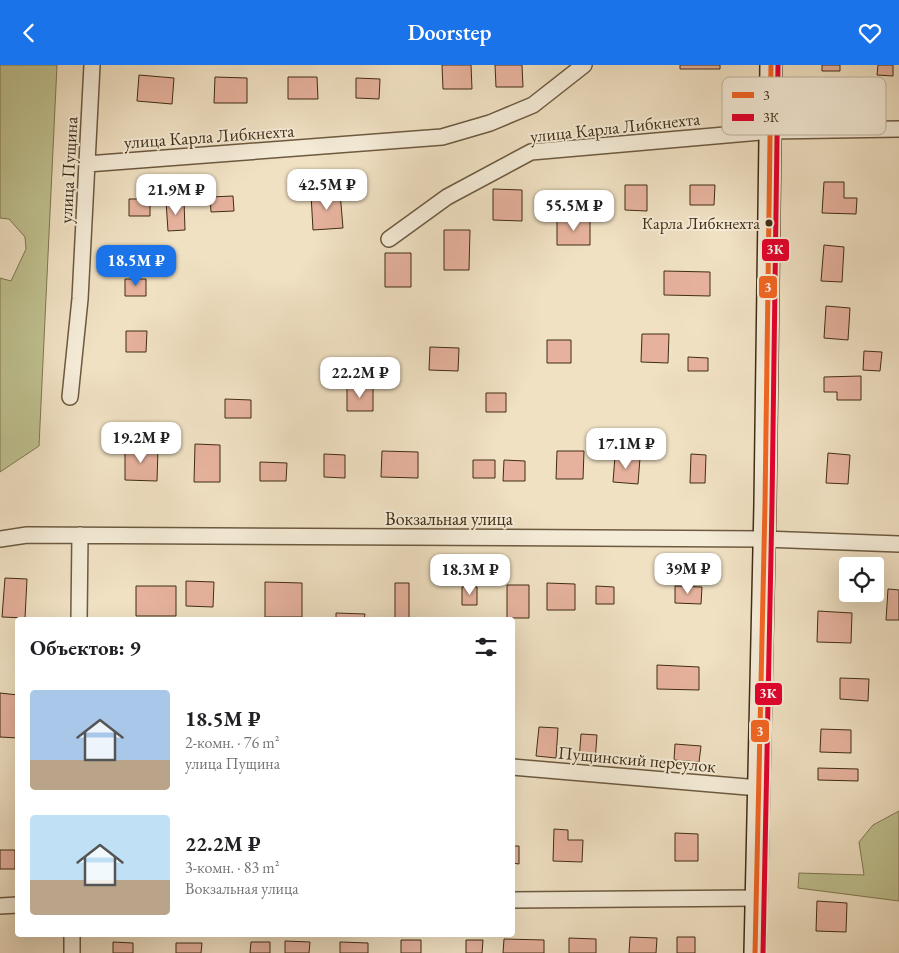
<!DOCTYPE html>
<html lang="ru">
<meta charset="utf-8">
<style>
body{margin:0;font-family:"EB Garamond",serif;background:#f6f6f6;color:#202124;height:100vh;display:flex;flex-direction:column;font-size:19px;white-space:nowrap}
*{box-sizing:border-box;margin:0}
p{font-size:16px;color:#757577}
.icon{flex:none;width:28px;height:28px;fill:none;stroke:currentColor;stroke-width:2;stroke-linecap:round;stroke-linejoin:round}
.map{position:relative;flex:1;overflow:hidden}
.details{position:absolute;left:15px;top:552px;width:500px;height:320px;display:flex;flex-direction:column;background:#fff;border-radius:5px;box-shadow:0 5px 20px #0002}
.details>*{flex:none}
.controls{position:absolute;left:839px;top:492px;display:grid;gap:10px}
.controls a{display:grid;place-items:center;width:45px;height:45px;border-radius:5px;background:#fff;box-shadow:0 5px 20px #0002;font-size:25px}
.price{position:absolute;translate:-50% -42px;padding:0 11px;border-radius:10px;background:#fff;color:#222;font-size:16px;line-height:32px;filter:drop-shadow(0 1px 2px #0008)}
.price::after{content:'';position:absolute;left:50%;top:30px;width:15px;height:11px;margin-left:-8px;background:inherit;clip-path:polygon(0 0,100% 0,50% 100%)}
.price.on{background:#1a73e8;color:#fff}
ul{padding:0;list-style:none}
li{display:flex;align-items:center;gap:15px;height:125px;padding:0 15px}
li span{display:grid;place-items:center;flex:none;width:140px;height:100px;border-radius:5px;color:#555}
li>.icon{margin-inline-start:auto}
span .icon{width:60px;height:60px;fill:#fffc;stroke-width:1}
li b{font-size:21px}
h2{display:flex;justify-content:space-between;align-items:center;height:60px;padding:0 15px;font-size:21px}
header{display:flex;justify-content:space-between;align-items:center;height:65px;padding:0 15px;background:#1a73e8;color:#fff;font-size:22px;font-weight:600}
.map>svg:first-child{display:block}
.green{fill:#bfc190;stroke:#807752}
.building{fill:#e6b29d;stroke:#412d14}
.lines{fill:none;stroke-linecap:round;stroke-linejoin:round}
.street-casing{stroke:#6d5a40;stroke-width:18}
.secondary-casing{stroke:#412d14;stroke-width:24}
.street{stroke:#f5ecd8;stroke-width:15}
.secondary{stroke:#f5ecd8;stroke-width:21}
.bus-1-casing{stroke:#f5ecd8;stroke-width:9}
.bus-2-casing{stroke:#f5ecd8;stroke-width:9}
.bus-1{stroke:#f26522;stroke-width:5}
.bus-2{stroke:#e4002b;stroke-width:5}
.bus-dot{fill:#412d14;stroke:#f5ecd8;stroke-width:2}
.labels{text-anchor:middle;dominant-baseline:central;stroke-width:4;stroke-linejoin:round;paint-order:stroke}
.bus-label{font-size:17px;fill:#412d14;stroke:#f5ecd8;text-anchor:end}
.street-label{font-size:18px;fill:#412d14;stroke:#f5ecd8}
.key{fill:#f5ecd8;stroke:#bfb39d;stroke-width:1}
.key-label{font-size:14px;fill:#412d14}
.line-badge{stroke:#f5ecd8;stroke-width:2}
.badge-label{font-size:14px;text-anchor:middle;font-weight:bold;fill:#fff}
</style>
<header><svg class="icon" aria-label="back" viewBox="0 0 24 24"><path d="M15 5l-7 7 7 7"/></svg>Doorstep<svg class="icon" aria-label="heart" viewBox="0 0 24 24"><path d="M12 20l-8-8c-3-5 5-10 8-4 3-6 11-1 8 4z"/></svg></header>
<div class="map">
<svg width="899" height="888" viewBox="0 0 899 888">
<rect width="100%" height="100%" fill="#f0e1c3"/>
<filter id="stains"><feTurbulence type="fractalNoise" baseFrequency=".004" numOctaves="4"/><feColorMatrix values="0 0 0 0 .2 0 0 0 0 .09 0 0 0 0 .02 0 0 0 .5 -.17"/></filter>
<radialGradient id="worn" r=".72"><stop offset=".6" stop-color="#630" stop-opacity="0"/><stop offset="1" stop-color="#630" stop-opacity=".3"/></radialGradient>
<path class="green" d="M0 0H57L39 381 0 407V213L11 216 26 184 25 172 9 154 0 153Z
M899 746V836L798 823 799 808 864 810 859 777 873 760Z"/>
<path class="building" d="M442 0H471L472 24H443Z
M495 0H522L523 22H496Z
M680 0H720V4H680Z
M822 0H840V6H822Z
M878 0H893V11L877 10Z
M139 10 174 13 172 39 137 36Z
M215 12 247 13V38H214Z
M288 12H317L318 34H288Z
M356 13 380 14 379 34 356 33Z
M824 117H844V133H857L856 149 822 148Z
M625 120H647V146L625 145Z
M690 120H715L714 140H690Z
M493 124 522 125V156L493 155Z
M340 127 343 163 313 165 311 129Z
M233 131 234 146 211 147 210 132Z
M129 134H150V151H129Z
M166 136H184L185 165 168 166Z
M557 154H590V180H557Z
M444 165H470L469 205H444Z
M824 180 844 182 842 217 821 216Z
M385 188H411V222H385Z
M664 206 710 207V231L664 230Z
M125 214H146V231H125Z
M826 241 850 243 848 275 824 273Z
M126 266H147L146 287H126Z
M642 269H669L668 298 641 297Z
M547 275H571V298H547Z
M430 282 459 283 458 306 429 305Z
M864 286 882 287 880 306 863 305Z
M688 292 708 293V306H688Z
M861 311V335H837V327H824V312Z
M347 323H373V346H347Z
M486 328H506V347H486Z
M225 334 251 335V353H225Z
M195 379 220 380V417H194Z
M125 383 158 384 157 416 125 415Z
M382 386 418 387V413L381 412Z
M557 386H584L583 414H556Z
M828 388 850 390 848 419 826 418Z
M324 389 345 390V413L324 412Z
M691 389 706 390 705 418H690Z
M615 391 640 393 638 419 613 417Z
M473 395H495V413H473Z
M504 395 525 396V416H503Z
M260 397 287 398 286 416H260Z
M5 513 27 514 25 553 2 552Z
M186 516 214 517 213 542 186 541Z
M265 517 302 518V552H265Z
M395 518H409V553H395Z
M547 518 575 519V545H547Z
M507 520H529V553H507Z
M136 521H176V551H136Z
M596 521 614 522V539H596Z
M675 521 702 522 701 539 675 538Z
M462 522H477V540H462Z
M888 524 899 525V555H886Z
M818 546 852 548 851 578 817 577Z
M336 548 365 549 364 555H336Z
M657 600 699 602V625L657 624Z
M840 613 869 614 868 636 840 634Z
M0 628 18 630V673L0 672Z
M539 662 558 663 556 693 536 691Z
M821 664 851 665V688L820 687Z
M581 669 597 670 595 697 579 696Z
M675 679 701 681 699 697 674 695Z
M818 703 858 704V716L818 715Z
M554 764 568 765V775H583L582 797 553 796Z
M675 768 698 769V796H675Z
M512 781H519V799L512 798Z
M0 785H15V804H0Z
M817 836 847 838 846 867 816 866Z
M630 872 657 873 656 888H629Z
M677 872H695V888H677Z
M569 873 596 874V888H569Z
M504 874 544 875V888H503Z
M401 875H421V888H401Z
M466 875H483L482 888H466Z
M285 876 310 877 309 888H285Z
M113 877 133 878V888H113Z
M251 877H270V888H250Z
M340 877 368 878V888H340Z
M176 878H202L201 888H176Z"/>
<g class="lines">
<defs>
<path id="street" d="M87 99 442 72 490 58 533 40 584 0
M389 174 447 132 531 87 771 66 899 64
M70 332 80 234 92 0
M0 474 27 470 764 474 899 479
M79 555 80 470
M512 702 759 723
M512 835 757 833
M0 841 18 840
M72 888V870"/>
<path id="secondary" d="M755 888 765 439 771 0"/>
</defs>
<use href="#street" class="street-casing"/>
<use href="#secondary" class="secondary-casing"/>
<use href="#street" class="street"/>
<use href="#secondary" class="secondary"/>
<defs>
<path id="bus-1" d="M755 888 765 439 771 0"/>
<path id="bus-2" d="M763 888 772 439 778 0"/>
</defs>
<use href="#bus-1" class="bus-1-casing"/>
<use href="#bus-2" class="bus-2-casing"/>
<use href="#bus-1" class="bus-1"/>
<use href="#bus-2" class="bus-2"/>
</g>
<circle class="bus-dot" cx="769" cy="158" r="4.5"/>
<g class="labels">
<g class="bus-label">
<text x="760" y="158">Карла Либкнехта</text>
</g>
<g class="street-label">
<text transform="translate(615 62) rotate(-6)">улица Карла Либкнехта</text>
<text transform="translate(209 71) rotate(-4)">улица Карла Либкнехта</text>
<text transform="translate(68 105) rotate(-87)">улица Пущина</text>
<text x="449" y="453">Вокзальная улица</text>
<text transform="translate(637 694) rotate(5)">Пущинский переулок</text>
</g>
</g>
<rect x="722" y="12" width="164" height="58" rx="8" class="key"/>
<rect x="732" y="27" width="22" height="6" fill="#f26522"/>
<rect x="732" y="49" width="22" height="7" fill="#e4002b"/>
<g class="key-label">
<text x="763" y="35">3</text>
<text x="763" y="57">3К</text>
</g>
<g class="line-badge">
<rect x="761" y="173" width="29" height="24" rx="5" fill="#e4002b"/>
<rect x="758" y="210" width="20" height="24" rx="5" fill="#f26522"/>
<rect x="754" y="617" width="29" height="24" rx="5" fill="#e4002b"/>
<rect x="750" y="654" width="20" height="24" rx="5" fill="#f26522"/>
</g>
<g class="badge-label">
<text x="775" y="189">3К</text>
<text x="768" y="227">3</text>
<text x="768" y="633">3К</text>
<text x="760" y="671">3</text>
</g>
<rect width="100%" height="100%" filter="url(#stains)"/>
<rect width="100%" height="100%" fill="url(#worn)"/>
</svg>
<div class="controls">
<a><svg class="icon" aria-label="locate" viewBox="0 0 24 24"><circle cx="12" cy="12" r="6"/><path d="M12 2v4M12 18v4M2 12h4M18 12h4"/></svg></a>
</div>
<b class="price" style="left:327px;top:146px">42.5M ₽</b>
<b class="price" style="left:176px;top:151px">21.9M ₽</b>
<b class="price" style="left:574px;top:167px">55.5M ₽</b>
<b class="price on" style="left:136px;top:222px">18.5M ₽</b>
<b class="price" style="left:360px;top:334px">22.2M ₽</b>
<b class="price" style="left:141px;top:399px">19.2M ₽</b>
<b class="price" style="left:626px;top:405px">17.1M ₽</b>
<b class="price" style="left:688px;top:530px">39M ₽</b>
<b class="price" style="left:470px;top:531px">18.3M ₽</b>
<section class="details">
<h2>Объектов: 9<svg class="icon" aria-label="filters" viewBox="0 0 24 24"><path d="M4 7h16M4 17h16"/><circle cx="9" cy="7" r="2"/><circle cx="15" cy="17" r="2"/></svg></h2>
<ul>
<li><span style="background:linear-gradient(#a9c7e8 70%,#b9a48a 0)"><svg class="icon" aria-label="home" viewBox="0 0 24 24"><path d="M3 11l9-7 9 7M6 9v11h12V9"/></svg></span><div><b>18.5M ₽</b><p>2-комн. · 76 m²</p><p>улица Пущина</p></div></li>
<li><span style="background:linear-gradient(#bfe0f5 65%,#b9a48a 0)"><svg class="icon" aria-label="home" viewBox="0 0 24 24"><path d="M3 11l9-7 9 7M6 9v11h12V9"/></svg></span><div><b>22.2M ₽</b><p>3-комн. · 83 m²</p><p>Вокзальная улица</p></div></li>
</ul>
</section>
</div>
